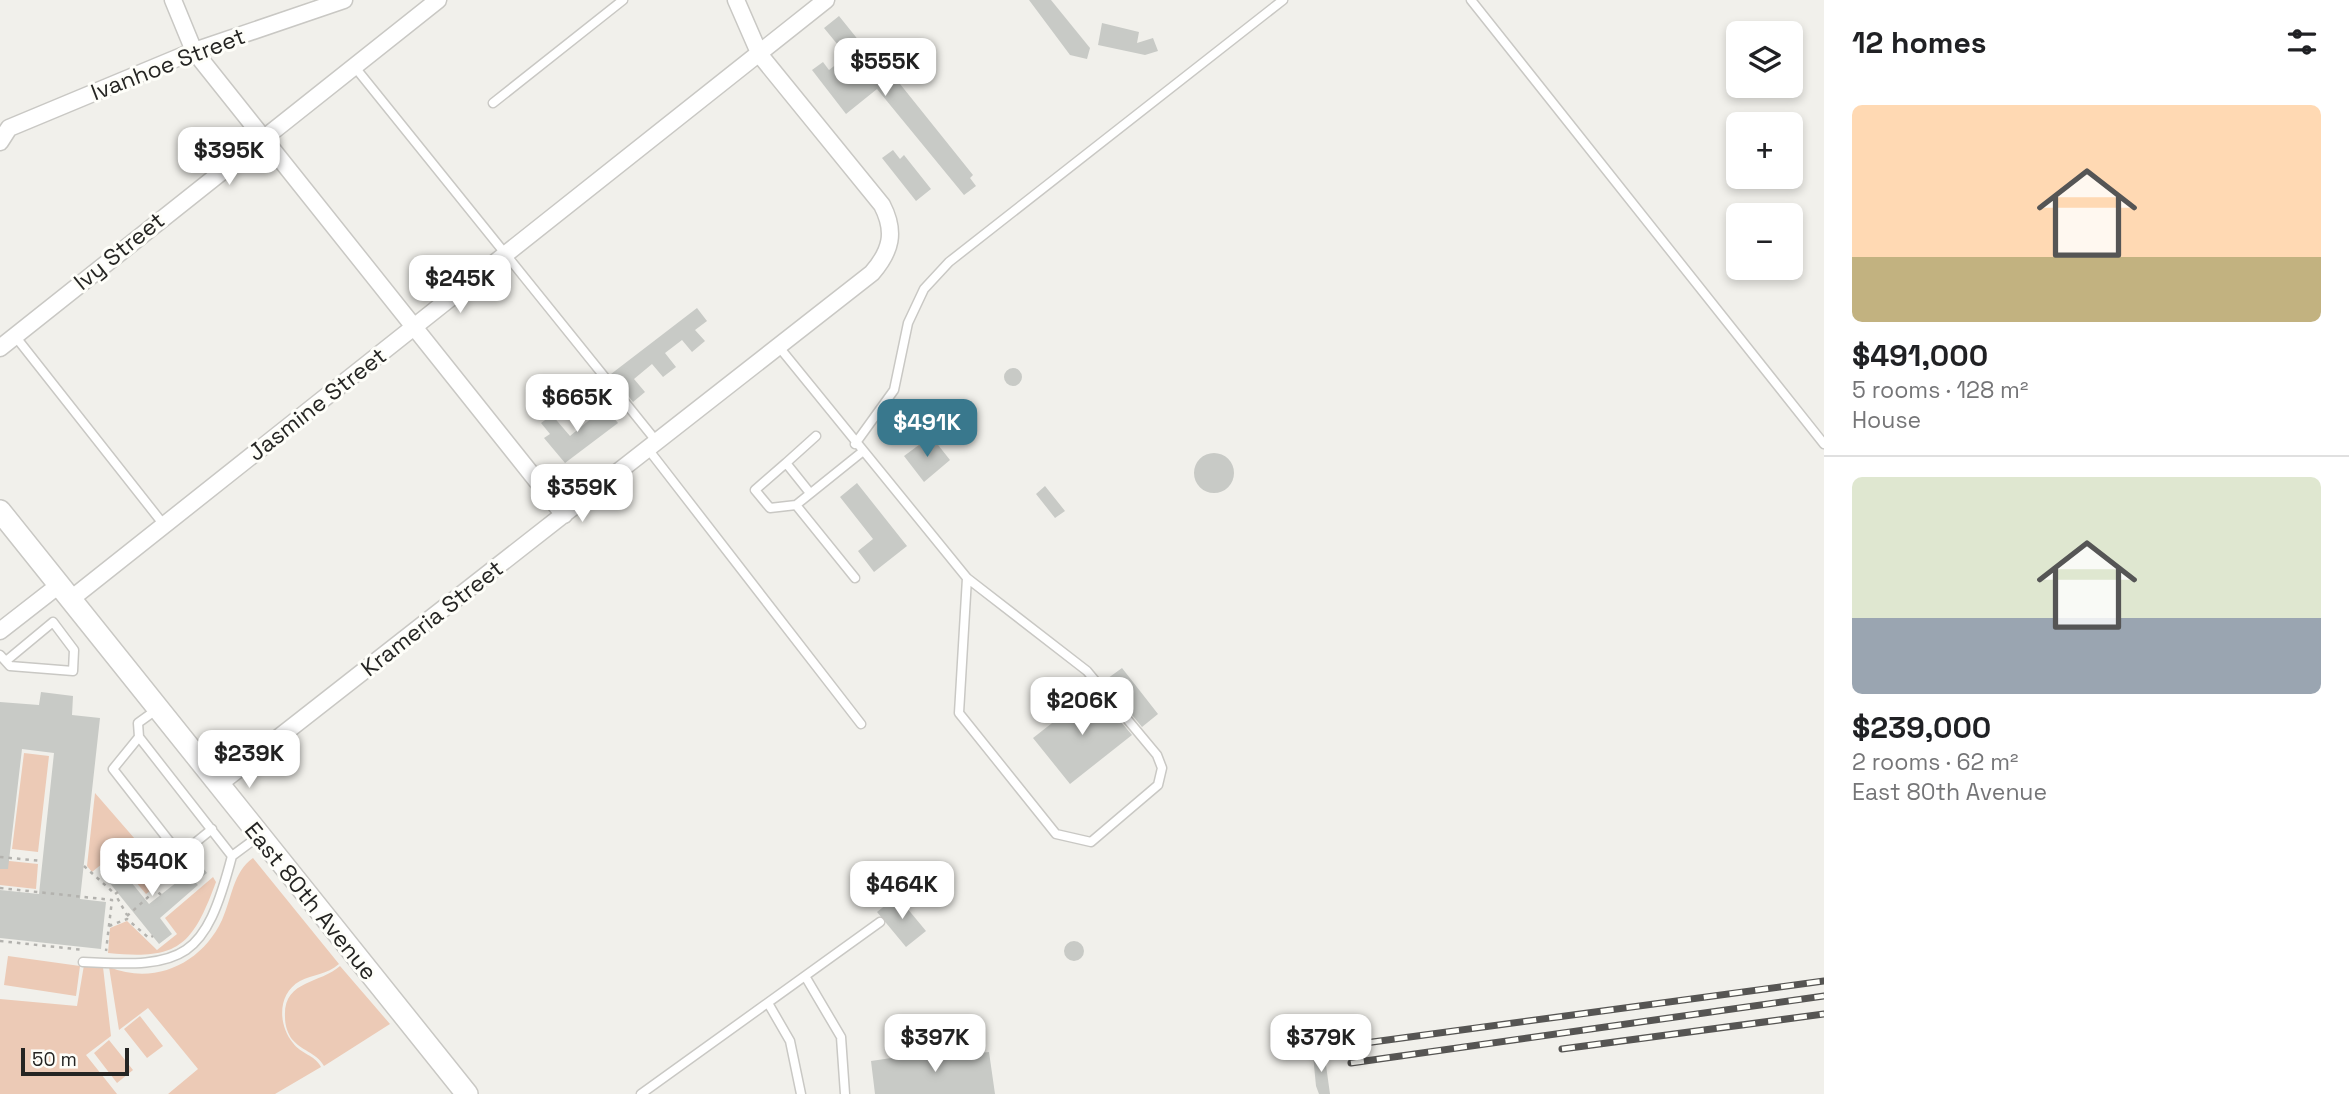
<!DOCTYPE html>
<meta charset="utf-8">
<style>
body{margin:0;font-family:"Space Grotesk",sans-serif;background:#f6f6f6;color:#202124;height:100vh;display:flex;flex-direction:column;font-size:26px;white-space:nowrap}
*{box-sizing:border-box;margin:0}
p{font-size:23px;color:#757577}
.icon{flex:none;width:38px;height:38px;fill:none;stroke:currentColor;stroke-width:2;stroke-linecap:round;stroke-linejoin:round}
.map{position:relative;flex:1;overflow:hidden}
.panel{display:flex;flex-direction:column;background:#fff;width:525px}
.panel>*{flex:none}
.controls{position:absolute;left:1726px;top:21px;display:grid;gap:14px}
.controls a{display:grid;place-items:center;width:77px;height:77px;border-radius:10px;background:#fff;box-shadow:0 4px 10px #0003;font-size:35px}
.scale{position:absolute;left:21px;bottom:18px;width:108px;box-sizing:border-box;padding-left:7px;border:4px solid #252523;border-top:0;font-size:19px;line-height:24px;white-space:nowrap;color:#252523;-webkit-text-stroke:5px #fefef9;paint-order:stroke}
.price{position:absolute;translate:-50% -60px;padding:0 16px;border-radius:14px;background:#fff;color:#222;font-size:23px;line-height:46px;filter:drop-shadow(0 2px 4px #0008)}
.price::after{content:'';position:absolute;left:50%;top:42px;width:21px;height:16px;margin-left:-10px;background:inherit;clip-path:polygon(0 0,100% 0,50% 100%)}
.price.active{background:#39788d;color:#fff}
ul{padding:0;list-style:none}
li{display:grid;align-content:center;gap:14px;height:371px;padding:0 28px}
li+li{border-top:2px solid #e0e0e0}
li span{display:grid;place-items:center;height:217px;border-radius:10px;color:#555}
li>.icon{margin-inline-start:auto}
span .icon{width:126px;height:126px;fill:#fffc;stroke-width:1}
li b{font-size:30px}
h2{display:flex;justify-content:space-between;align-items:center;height:84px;padding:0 28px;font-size:30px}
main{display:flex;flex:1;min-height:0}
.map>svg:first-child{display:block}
.green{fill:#eccab6}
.building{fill:#c8cac6}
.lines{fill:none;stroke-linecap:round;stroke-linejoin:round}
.service-casing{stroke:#c9c8c4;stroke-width:11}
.minor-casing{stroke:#c9c8c4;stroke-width:19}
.tertiary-casing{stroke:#c9c8c4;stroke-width:24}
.path{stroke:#b3b2ae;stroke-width:2.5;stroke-dasharray:3.5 5;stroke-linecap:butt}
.service{stroke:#fff;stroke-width:8}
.minor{stroke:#fff;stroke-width:16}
.tertiary{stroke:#fff;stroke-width:21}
.rail-casing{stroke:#565553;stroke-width:7}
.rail{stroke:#fefef9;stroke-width:4.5;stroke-dasharray:13;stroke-linecap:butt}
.labels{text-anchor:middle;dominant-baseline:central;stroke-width:6;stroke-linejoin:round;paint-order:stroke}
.street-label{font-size:23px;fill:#252523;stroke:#fefef9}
</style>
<main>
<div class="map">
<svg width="1824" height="1094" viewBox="0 0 1824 1094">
<rect width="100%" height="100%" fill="#f1f0eb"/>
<path class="green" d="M24 753 49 756 38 852 12 849Z
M95 793 168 877 146 894 113 855 92 872 87 866Z
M253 858 339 964C327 975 313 974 300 981 277 994 278 1025 293 1043 301 1054 315 1055 321 1067L275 1094H168L198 1069 148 1008 119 1030 109 967C155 986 202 963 222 920 232 898 233 872 253 858Z
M0 860 38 864 36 889 0 885Z
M213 877 216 882C192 947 178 960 108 953L110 928 127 921 157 950 177 934 165 918Z
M8 956 80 966 76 996 4 985Z
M84 965 103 967 111 1036 86 1055 117 1094H0V999L77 1006Z
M340 966 390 1024 324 1066C316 1052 301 1051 291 1038 287 1031 285 1025 285 1017 283 980 320 984 340 966Z
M140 1016 163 1046 147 1058 124 1029Z
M109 1040 133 1070 117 1083 94 1053Z"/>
<path class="building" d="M1029 0H1051L1090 48 1087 59 1070 55Z
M839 16 876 62 880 59 973 175 970 178 976 186 964 195 877 89 846 114 812 70 823 62 829 70 847 56 824 28Z
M1102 23 1139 32 1137 43 1153 38 1158 51 1145 55 1098 45Z
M893 150 900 159 904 155 931 189 916 201 882 158Z
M697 308 707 321 695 330 705 341 692 352 682 340 665 353 676 367 663 377 652 364 634 379 645 392 633 402 611 374Z
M1004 377a9 9 0 1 1 18 0a9 9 0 1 1-18 0Z
M605 407 618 423 565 463 544 438 550 434 541 423 552 415 570 436Z
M931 436 950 460 924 482 904 456Z
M1194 473a20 20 0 1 1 40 0a20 20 0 1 1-40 0Z
M857 483 907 546 874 572 858 551 873 539 840 497Z
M1045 486 1065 511 1055 518 1036 494Z
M1122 668 1158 714 1142 727 1104 681Z
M1094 690 1132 735 1070 784 1033 738Z
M41 692 73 696 72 715 100 718 80 899 106 902 101 949 0 938V890L39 894 54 753 22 749 8 869H0V702L39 705Z
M113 860 149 904 200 864 207 873 195 882 198 885 160 918 172 934 159 944 100 871Z
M897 896 926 931 906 947 877 912Z
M1064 951a10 10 0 1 1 20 0a10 10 0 1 1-20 0Z
M959 1048 960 1055 989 1052 995 1094H875L871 1061Z
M1324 1054 1325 1058 1330 1094H1319L1316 1086 1313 1055Z"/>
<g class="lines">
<defs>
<path id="service" d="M1471 0 1824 444
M354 66 657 442
M493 103 623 0
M15 336 164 525
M779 347 967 578 959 713 1056 834 1091 842 1158 785 1162 768 1157 755 1087 671 967 578
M855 444 894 390 908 323 924 289 949 262 1283 0
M648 449 861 724
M786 463 755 490 770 508 796 505
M810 493 786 463 816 436
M855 578 796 505 862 452
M0 655 10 666 73 671 74 650 53 622 6 661
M156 710 138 723 139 737 232 856 259 836
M139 737 113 769 180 855 212 829
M83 962C186 968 205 959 232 856
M805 976 841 1037 845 1094
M768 1003 790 1041 801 1094
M641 1094 880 922"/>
<path id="minor" d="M173 0 194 51 564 515
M0 142 9 128 194 51 344 0
M0 348 438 0
M71 599 826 0
M0 631 59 585
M218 785 872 273C891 251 896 232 882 205L760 55 736 0"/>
<path id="tertiary" d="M0 511 467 1094"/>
</defs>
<use href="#service" class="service-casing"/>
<use href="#minor" class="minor-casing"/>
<use href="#tertiary" class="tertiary-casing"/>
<path class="path" d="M0 857 42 861
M84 866 115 894
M0 888 112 900 106 951
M118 892 115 894 127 915
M127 916 156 890 161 895
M109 926 127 919 149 938 153 936
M0 941 84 950"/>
<use href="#service" class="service"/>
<use href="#minor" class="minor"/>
<use href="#tertiary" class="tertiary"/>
<defs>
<path id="rail" d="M1343 1046 1824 981
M1562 1049 1824 1014
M1351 1063 1824 996"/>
</defs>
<use href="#rail" class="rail-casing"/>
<use href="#rail" class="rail"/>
</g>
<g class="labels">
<g class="street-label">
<text transform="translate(168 64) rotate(-21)">Ivanhoe Street</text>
<text transform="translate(119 251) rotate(-39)">Ivy Street</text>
<text transform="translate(317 404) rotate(-38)">Jasmine Street</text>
<text transform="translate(432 618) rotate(-38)">Krameria Street</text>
<text transform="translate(311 901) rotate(51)">East 80th Avenue</text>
</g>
</g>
</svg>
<div class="controls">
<a><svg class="icon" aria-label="layers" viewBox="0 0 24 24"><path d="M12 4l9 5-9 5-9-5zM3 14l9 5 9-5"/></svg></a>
<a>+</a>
<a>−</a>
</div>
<div class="scale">50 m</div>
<b class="price" style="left:885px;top:98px">$555K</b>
<b class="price" style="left:229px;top:187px">$395K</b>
<b class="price" style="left:460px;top:315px">$245K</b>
<b class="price" style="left:577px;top:434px">$665K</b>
<b class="price active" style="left:927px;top:459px">$491K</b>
<b class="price" style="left:582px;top:524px">$359K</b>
<b class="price" style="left:1082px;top:737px">$206K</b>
<b class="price" style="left:249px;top:790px">$239K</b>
<b class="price" style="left:152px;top:898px">$540K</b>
<b class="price" style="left:902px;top:921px">$464K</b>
<b class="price" style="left:935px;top:1074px">$397K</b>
<b class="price" style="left:1321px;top:1074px">$379K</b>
</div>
<section class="panel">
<h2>12 homes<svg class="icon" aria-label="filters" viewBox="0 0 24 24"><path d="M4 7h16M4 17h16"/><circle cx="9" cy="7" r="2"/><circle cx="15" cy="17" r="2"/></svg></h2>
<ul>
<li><span style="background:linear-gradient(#ffd9b3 70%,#c2b280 0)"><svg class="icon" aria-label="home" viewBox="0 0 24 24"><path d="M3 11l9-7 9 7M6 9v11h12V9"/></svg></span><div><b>$491,000</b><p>5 rooms · 128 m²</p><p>House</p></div></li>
<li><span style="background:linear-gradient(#dfe7d0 65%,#9aa5b1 0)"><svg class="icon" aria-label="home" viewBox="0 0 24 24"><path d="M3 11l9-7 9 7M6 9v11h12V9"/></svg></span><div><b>$239,000</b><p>2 rooms · 62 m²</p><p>East 80th Avenue</p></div></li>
</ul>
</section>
</main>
